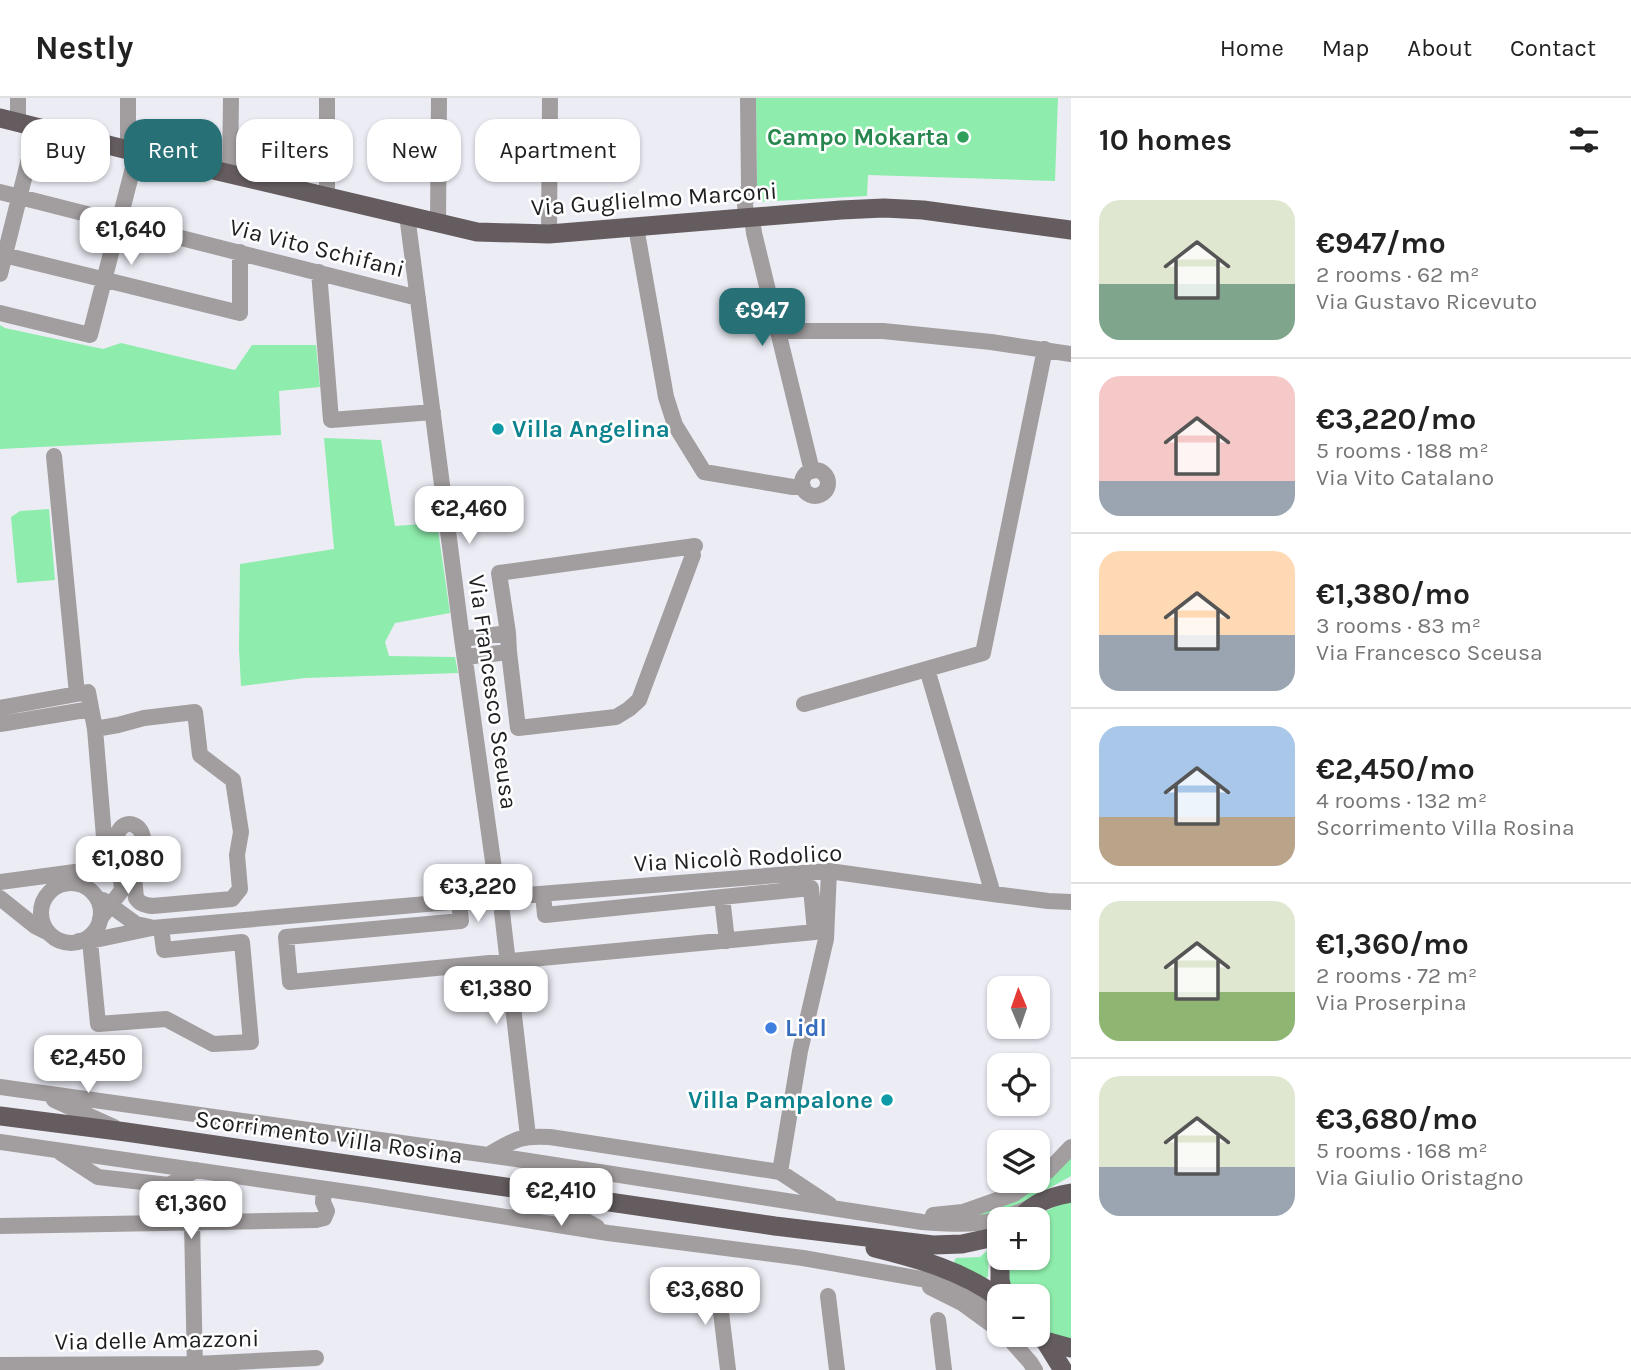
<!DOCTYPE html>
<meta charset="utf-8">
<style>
body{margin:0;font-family:Karla,sans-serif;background:#f2f2f2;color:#222;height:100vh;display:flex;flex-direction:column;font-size:26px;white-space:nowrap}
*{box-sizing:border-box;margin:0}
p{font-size:23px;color:#767676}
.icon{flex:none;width:38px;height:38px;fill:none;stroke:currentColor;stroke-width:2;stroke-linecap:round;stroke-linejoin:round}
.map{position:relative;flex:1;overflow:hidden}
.details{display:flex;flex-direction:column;background:#fff;width:560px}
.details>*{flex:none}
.hud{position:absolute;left:21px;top:21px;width:665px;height:63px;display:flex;gap:14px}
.needle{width:46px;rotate:358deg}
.controls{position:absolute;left:987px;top:878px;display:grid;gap:14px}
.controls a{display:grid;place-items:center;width:63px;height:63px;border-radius:14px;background:#fff;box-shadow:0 2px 5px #0004;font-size:35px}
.price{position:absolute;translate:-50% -60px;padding:0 16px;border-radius:14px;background:#fff;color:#222;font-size:23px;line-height:46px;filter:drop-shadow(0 2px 4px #0008)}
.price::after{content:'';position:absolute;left:50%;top:42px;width:21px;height:16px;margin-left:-10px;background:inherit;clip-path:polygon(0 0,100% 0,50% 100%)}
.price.active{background:#277176;color:#fff}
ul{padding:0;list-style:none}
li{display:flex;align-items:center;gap:21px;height:175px;padding:0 28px}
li+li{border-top:2px solid #e0e0e0}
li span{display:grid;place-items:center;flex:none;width:196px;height:140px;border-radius:21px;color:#555}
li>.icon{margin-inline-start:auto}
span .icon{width:84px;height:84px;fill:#fffc;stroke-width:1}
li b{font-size:30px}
h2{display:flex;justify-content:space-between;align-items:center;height:84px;padding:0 28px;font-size:30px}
.tag{padding:0 24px;border-radius:21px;background:#fff;box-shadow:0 2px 5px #0004;font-size:24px;line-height:63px}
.tag.active{background:#277176;color:#fff}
header{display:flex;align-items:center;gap:42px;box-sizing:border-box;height:98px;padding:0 35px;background:#fff;border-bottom:2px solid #e0e0e0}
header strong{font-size:33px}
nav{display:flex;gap:38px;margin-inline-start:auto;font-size:24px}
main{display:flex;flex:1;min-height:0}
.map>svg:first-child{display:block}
.green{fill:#8eedac}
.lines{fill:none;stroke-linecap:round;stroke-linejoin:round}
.minor{stroke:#a29d9e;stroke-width:16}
.major{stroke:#645c5e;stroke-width:19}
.leisure-dot{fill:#2e9e5b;stroke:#fff;stroke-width:2.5}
.culture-dot{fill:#0f9aa8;stroke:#fff;stroke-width:2.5}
.shop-dot{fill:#3f7fe0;stroke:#fff;stroke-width:2.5}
.labels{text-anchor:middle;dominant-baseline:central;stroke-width:5;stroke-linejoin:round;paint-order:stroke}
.leisure-label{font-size:24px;font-weight:bold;fill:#27864d;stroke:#fff;text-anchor:end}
.street-label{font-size:24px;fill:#1f1f22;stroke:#fff}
.culture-label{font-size:24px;font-weight:bold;fill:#0d838f;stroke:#fff;text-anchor:start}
.shop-label{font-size:24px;font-weight:bold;fill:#366cbe;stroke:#fff;text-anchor:start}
</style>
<header>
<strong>Nestly</strong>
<nav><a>Home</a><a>Map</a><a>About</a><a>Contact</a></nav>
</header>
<main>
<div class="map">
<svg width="1071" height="1272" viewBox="0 0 1071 1272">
<rect width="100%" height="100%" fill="#ececf5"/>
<path class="green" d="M756 0H1058L1055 83 868 77 867 98 757 104Z
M0 227 5 230 103 251 121 245 235 272 252 247H316L320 289 279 293 281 337 0 351Z
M324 340 381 342 395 428 437 425 450 515 395 525 385 544 389 558 455 559 458 575 305 580 241 588 239 551 240 466 334 451Z
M49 411 55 482 17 485 11 419 20 413Z
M1071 1057V1078L1039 1096 993 1118H974L1011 1103 1041 1085Z
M1071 1101V1244L1038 1232V1199H1010L1006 1160H1038V1122H1027Z
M989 1151 988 1178 986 1181 955 1166 954 1163 956 1160 980 1159Z"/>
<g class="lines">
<path class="minor" d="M18 24V0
M128 52V0
M230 75 231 0
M0 94 418 200
M327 98V0
M407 117 462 541 496 785
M746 119 745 106 749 88 748 0
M752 119 754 135 812 373
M438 125 439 0
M636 129 666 299 675 327 704 374 793 389H803
M549 136 550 0
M0 156 240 215V154
M319 174 331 322 433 314
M0 176 37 29
M0 215 90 237 137 54
M777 233H883L991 244 1071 256
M54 358 77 596
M802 385a13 13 0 1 1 26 0a13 13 0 1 1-26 0Z
M462 541 508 535
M509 554 508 535 499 475 695 448
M465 559 509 554 518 630 616 619 629 611 639 602 693 457
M927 571 993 796
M804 606 983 555 1045 251
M0 610 88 594 95 631 118 627 144 620 195 614 200 657 233 682 241 734 237 757 240 791 232 801 152 808C145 807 140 806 136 800L132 758 135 753 142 750C149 728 124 716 117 737L122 792 100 821
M0 626 91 611
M0 784 82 773 98 760 102 750 104 739 95 631
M41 815a30 30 0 1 1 60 0a30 30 0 1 1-60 0Z
M514 798 829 773 993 796 1048 803 1071 804
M722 799 727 843
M0 800 35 828 49 835
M103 802 136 826 150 829
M459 803 461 823 286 839 290 884 815 834 811 790 545 817 543 796
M502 814 528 1038
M79 843H90L152 830 484 801
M90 843 98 926 166 921 213 946 251 944 242 844 164 852 161 830
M0 989 516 1061 922 1124C966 1127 987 1129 1028 1110
M54 1002 114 1029
M0 1044 368 1097 608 1135 803 1160 933 1183 961 1191 987 1204 999 1212
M61 1055 98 1079 169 1087 196 1072
M488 1057C514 1042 520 1037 550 1039L780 1074 830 1107
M780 1074 800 953 826 841 829 773
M1038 1079 1048 1073 1071 1049
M537 1096 597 1129
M933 1117 963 1114 1014 1096 1032 1083
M192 1124 195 1272
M0 1128 316 1122 324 1120 327 1113 323 1104 324 1091
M717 1181 728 1272
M930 1189 962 1205 999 1232
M828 1198 837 1272
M938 1222 944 1272
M1006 1237 1030 1264 1035 1272
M0 1267 195 1266 316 1260"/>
<path class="major" d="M0 20 128 52 477 134 549 136 841 112 884 110 923 112 1071 132
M0 1018 126 1034 775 1128 908 1144 933 1147 962 1146 999 1138
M1018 1122C1034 1105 1048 1099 1071 1095
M875 1150C919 1161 963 1173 999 1200
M1000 1160V1182L1004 1199
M1036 1237 1045 1243 1071 1250
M1045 1243 1063 1272"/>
</g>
<circle class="leisure-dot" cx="963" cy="39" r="7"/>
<g class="culture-dot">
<circle cx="498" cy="331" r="7"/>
<circle cx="887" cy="1002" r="7"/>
</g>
<circle class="shop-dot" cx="771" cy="930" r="7"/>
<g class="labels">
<g class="leisure-label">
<text x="949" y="39">Campo Mokarta</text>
</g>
<g class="street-label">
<text transform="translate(654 101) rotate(-4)">Via Guglielmo Marconi</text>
<text transform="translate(317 150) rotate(14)">Via Vito Schifani</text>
<text transform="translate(493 594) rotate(82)">Via Francesco Sceusa</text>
<text transform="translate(738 760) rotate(-3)">Via Nicolò Rodolico</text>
<text transform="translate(329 1039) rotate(8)">Scorrimento Villa Rosina</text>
<text transform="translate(157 1242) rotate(-1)">Via delle Amazzoni</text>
</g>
<g class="culture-label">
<text x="512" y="331">Villa Angelina</text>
<text x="873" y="1002" text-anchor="end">Villa Pampalone</text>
</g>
<g class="shop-label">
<text x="785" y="930">Lidl</text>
</g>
</g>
</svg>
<div class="controls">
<a><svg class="needle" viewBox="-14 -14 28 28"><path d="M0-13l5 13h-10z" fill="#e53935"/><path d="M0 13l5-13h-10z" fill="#767676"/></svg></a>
<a><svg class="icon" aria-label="locate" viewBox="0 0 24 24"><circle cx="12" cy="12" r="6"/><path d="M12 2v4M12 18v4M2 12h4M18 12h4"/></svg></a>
<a><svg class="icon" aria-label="layers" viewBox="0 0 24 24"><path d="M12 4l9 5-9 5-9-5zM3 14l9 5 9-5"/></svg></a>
<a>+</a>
<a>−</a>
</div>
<b class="price" style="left:131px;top:169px">€1,640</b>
<b class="price active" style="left:762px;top:250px">€947</b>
<b class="price" style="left:469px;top:448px">€2,460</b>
<b class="price" style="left:128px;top:798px">€1,080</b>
<b class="price" style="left:478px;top:826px">€3,220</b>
<b class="price" style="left:496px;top:928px">€1,380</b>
<b class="price" style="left:88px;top:997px">€2,450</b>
<b class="price" style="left:561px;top:1130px">€2,410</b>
<b class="price" style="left:191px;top:1143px">€1,360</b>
<b class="price" style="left:705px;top:1229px">€3,680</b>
<div class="hud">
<a class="tag">Buy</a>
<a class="tag active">Rent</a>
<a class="tag">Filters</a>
<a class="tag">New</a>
<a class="tag">Apartment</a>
</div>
</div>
<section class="details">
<h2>10 homes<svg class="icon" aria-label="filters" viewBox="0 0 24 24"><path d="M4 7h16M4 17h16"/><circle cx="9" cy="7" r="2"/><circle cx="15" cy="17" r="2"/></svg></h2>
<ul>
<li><span style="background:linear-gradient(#dfe7d0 60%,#7fa58c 0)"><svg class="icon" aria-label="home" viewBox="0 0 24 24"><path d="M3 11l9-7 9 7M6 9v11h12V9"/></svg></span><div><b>€947/mo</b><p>2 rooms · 62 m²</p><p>Via Gustavo Ricevuto</p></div></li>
<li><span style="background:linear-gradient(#f6c9c9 75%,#9aa5b1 0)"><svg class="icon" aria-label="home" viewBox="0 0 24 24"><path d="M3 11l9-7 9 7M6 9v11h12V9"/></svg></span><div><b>€3,220/mo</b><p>5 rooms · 188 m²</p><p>Via Vito Catalano</p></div></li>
<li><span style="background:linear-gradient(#ffd9b3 60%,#9aa5b1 0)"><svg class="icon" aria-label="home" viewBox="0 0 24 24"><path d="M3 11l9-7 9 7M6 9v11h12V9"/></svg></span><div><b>€1,380/mo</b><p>3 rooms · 83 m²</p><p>Via Francesco Sceusa</p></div></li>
<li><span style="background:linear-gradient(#a9c7e8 65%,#b9a48a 0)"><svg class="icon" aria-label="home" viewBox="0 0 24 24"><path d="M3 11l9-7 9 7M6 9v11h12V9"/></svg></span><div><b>€2,450/mo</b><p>4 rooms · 132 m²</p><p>Scorrimento Villa Rosina</p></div></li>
<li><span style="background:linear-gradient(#dfe7d0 65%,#8fb573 0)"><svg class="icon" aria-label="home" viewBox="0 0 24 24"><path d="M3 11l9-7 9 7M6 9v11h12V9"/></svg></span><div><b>€1,360/mo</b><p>2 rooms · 72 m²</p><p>Via Proserpina</p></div></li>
<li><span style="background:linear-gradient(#dfe7d0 65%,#9aa5b1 0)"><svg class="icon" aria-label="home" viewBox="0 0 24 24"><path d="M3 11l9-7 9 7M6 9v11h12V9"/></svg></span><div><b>€3,680/mo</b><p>5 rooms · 168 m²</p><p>Via Giulio Oristagno</p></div></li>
</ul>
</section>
</main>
